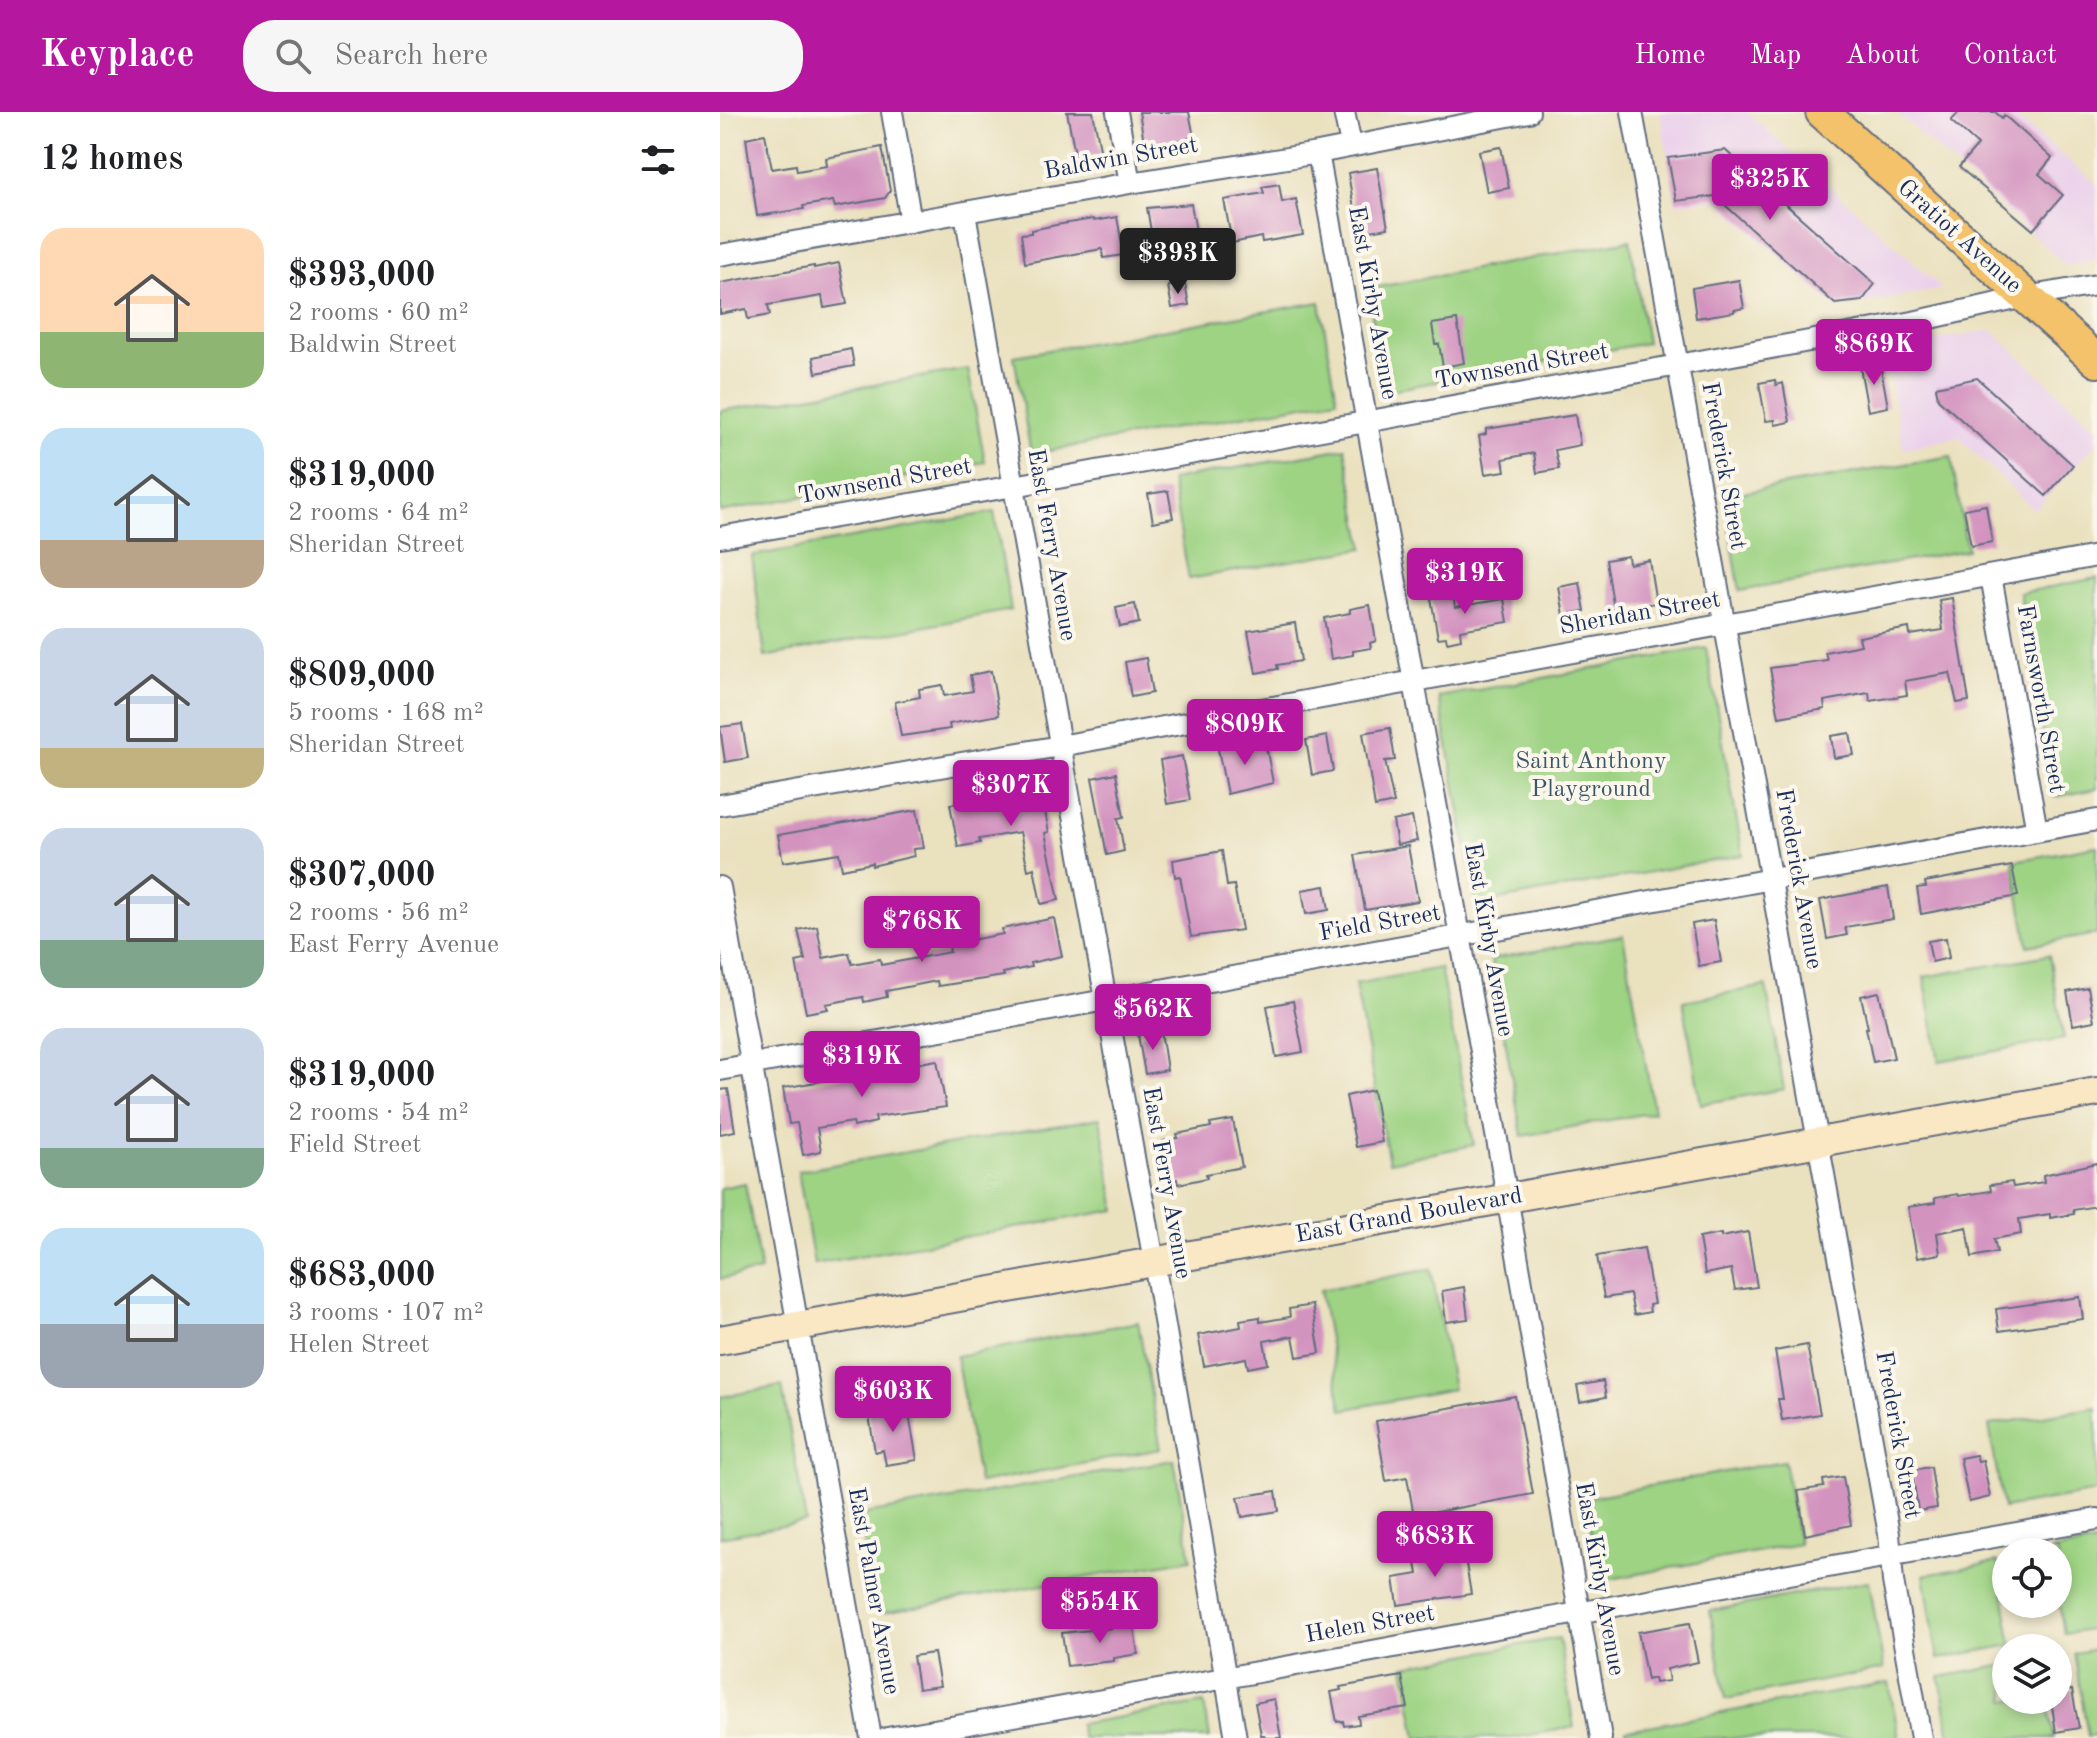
<!DOCTYPE html>
<meta charset="utf-8">
<style>
body{margin:0;font-family:"Old Standard TT",serif;background:#f6f6f6;color:#202124;height:100vh;display:flex;flex-direction:column;font-size:30px;white-space:nowrap}
*{box-sizing:border-box;margin:0}
p{font-size:26px;color:#757577}
.icon{flex:none;width:44px;height:44px;fill:none;stroke:currentColor;stroke-width:2;stroke-linecap:round;stroke-linejoin:round}
.map{position:relative;flex:1;overflow:hidden}
.drawer{display:flex;flex-direction:column;background:#fff;width:720px}
.drawer>*{flex:none}
.buttons{position:absolute;left:1272px;top:1426px;display:grid;gap:16px}
.buttons a{display:grid;place-items:center;width:80px;height:80px;border-radius:50%;background:#fff;box-shadow:0 4px 12px #0003;font-size:40px}
.price{position:absolute;translate:-50% -68px;padding:0 18px;border-radius:8px;background:#b5179e;color:#fff;font-size:26px;line-height:52px;filter:drop-shadow(0 2px 4px #0008)}
.price::after{content:'';position:absolute;left:50%;top:48px;width:24px;height:18px;margin-left:-12px;background:inherit;clip-path:polygon(0 0,100% 0,50% 100%)}
.price.current{background:#222;color:#fff}
ul{padding:0;list-style:none}
li{display:flex;align-items:center;gap:24px;height:200px;padding:0 40px}
li span{display:grid;place-items:center;flex:none;width:224px;height:160px;border-radius:24px;color:#555}
li>.icon{margin-inline-start:auto}
span .icon{width:96px;height:96px;fill:#fffc;stroke-width:1}
li b{font-size:34px}
h2{display:flex;justify-content:space-between;align-items:center;height:96px;padding:0 40px;font-size:34px}
header{display:flex;align-items:center;gap:48px;box-sizing:border-box;height:112px;padding:0 40px;background:#b5179e;color:#fff}
header strong{font-size:38px}
nav{display:flex;gap:44px;margin-inline-start:auto;font-size:28px}
.search{width:560px;height:72px;background:#f6f6f6;display:flex;align-items:center;gap:20px;box-sizing:border-box;padding:0 28px;border-radius:32px;color:#757577;font-size:30px}
main{display:flex;flex:1;min-height:0}
.map>svg:first-child{display:block}
.built{fill:#ebd1eb}
.green{fill:#9ed383;stroke:#5c8170;stroke-width:2}
.building{fill:#d393bf}
.lines{fill:none;stroke-linecap:round;stroke-linejoin:round}
.minor-casing{stroke:#636d80;stroke-width:24}
.secondary-casing{stroke:#636d80;stroke-width:32}
.primary-casing{stroke:#636d80;stroke-width:36}
.minor{stroke:#fff;stroke-width:20}
.secondary{stroke:#fae7c3;stroke-width:28}
.primary{stroke:#f3c26a;stroke-width:32}
.labels{text-anchor:middle;dominant-baseline:central;stroke-width:8;stroke-linejoin:round;paint-order:stroke}
.street-label{font-size:24px;fill:#1b2f5e;stroke:#fbf7ec}
.park-label{font-size:24px;fill:#3c5867;stroke:#fbf7ec}
</style>
<header>
<strong>Keyplace</strong>
<div class="search"><svg class="icon" aria-label="search" viewBox="0 0 24 24"><circle cx="10" cy="10" r="6"/><path d="M15 15l6 6"/></svg>Search here</div>
<nav><a>Home</a><a>Map</a><a>About</a><a>Contact</a></nav>
</header>
<main>
<section class="drawer">
<h2>12 homes<svg class="icon" aria-label="filters" viewBox="0 0 24 24"><path d="M4 7h16M4 17h16"/><circle cx="9" cy="7" r="2"/><circle cx="15" cy="17" r="2"/></svg></h2>
<ul>
<li><span style="background:linear-gradient(#ffd9b3 65%,#8fb573 0)"><svg class="icon" aria-label="home" viewBox="0 0 24 24"><path d="M3 11l9-7 9 7M6 9v11h12V9"/></svg></span><div><b>$393,000</b><p>2 rooms · 60 m²</p><p>Baldwin Street</p></div></li>
<li><span style="background:linear-gradient(#bfe0f5 70%,#b9a48a 0)"><svg class="icon" aria-label="home" viewBox="0 0 24 24"><path d="M3 11l9-7 9 7M6 9v11h12V9"/></svg></span><div><b>$319,000</b><p>2 rooms · 64 m²</p><p>Sheridan Street</p></div></li>
<li><span style="background:linear-gradient(#c9d6e8 75%,#c2b280 0)"><svg class="icon" aria-label="home" viewBox="0 0 24 24"><path d="M3 11l9-7 9 7M6 9v11h12V9"/></svg></span><div><b>$809,000</b><p>5 rooms · 168 m²</p><p>Sheridan Street</p></div></li>
<li><span style="background:linear-gradient(#c9d6e8 70%,#7fa58c 0)"><svg class="icon" aria-label="home" viewBox="0 0 24 24"><path d="M3 11l9-7 9 7M6 9v11h12V9"/></svg></span><div><b>$307,000</b><p>2 rooms · 56 m²</p><p>East Ferry Avenue</p></div></li>
<li><span style="background:linear-gradient(#c9d6e8 75%,#7fa58c 0)"><svg class="icon" aria-label="home" viewBox="0 0 24 24"><path d="M3 11l9-7 9 7M6 9v11h12V9"/></svg></span><div><b>$319,000</b><p>2 rooms · 54 m²</p><p>Field Street</p></div></li>
<li><span style="background:linear-gradient(#bfe0f5 60%,#9aa5b1 0)"><svg class="icon" aria-label="home" viewBox="0 0 24 24"><path d="M3 11l9-7 9 7M6 9v11h12V9"/></svg></span><div><b>$683,000</b><p>3 rooms · 107 m²</p><p>Helen Street</p></div></li>
</ul>
</section>
<div class="map">
<svg width="1377" height="1626" viewBox="0 0 1377 1626">
<rect width="100%" height="100%" fill="#fbf7ec"/>
<filter id="ink" filterUnits="userSpaceOnUse"><feTurbulence type="fractalNoise" baseFrequency=".0125" numOctaves="2"/><feDisplacementMap in="SourceGraphic" scale="16" xChannelSelector="R" yChannelSelector="G"/><feConvolveMatrix kernelMatrix="1 2 1 2 8 2 1 2 1" color-interpolation-filters="sRGB"/></filter>
<filter id="wash" filterUnits="userSpaceOnUse"><feTurbulence type="fractalNoise" baseFrequency=".006" numOctaves="4" result="noise"/><feDisplacementMap in="SourceGraphic" scale="32" xChannelSelector="R" yChannelSelector="G"/><feGaussianBlur stdDeviation="1.8" result="paint"/><feColorMatrix in="noise" values="0 0 0 0 0 0 0 0 0 0 0 0 0 0 0 0 0 1.4 0 .05"/><feComposite in="paint" operator="in"/></filter>
<g filter="url(#wash)">
<rect width="100%" height="100%" fill="#eae1bf"/>
<path class="built" d="M940 0H1027L1223 177 1117 196 995 87 956 92Z
M1176 0H1290L1377 72V148L1347 154Z
M1271 218 1377 316V330L1314 398 1238 325 1183 337 1164 237Z"/>
<path class="green" d="M910 128 927 231 666 279 647 177Z
M600 190 617 287 311 342 294 244Z
M248 257 265 350 0 400V299Z
M625 336 644 436 469 467 451 368Z
M1231 344 1247 438 1020 479 1004 384Z
M274 400 291 498 45 545 32 444Z
M1377 466V677L1334 685 1300 493 1302 492 1300 481Z
M986 536 1023 743 757 792 719 585Z
M1377 734V822L1308 834 1293 749Z
M903 823 934 1000 802 1024 771 847Z
M1329 843 1344 927 1219 949 1204 865Z
M720 856 754 1033 669 1050 635 872Z
M1046 874 1064 977 981 992 963 889Z
M380 1006 396 1098 94 1152 78 1059Z
M25 1071 41 1159 0 1167V1076Z
M711 1157 733 1277 622 1298 600 1178Z
M418 1210 441 1337 259 1371 236 1244Z
M62 1274 86 1410 0 1425V1285Z
M1377 1295V1380L1283 1396 1269 1313Z
M454 1348 471 1447 157 1502 140 1403Z
M1064 1349 1079 1432 880 1469 865 1386Z
M1377 1431V1517L1344 1522 1338 1484V1440L1330 1439Z
M1278 1450 1292 1533 1218 1547 1204 1463Z
M1149 1469 1164 1557 1006 1587 990 1499Z
M839 1526 854 1615 794 1626H697L684 1554Z
M1377 1537V1623L1368 1624 1354 1541Z
M1286 1553V1588H1327L1334 1626H1230L1220 1565Z
M1169 1571 1179 1626H908L906 1618Z
M484 1591 490 1626H362L359 1612Z"/>
<g id="blocks">
<path class="building" d="M347 0H373L381 42 356 47Z
M419 0H469L474 25 425 36Z
M1239 0H1275L1282 6 1284 3 1332 46 1319 62 1343 83 1313 118 1239 55 1258 33 1231 9Z
M45 22 52 57 76 53 77 59 107 54 106 46 162 35 170 79 165 86 115 95 113 89 83 94 84 97 37 104 26 26Z
M781 35 789 76 767 80 759 39Z
M1005 38 1155 172 1142 189 1115 192 995 84 956 89 948 46Z
M657 56 668 116 638 121 628 61Z
M559 72 562 90 576 87 583 123 542 130 541 125 512 131 504 88 544 81 542 75Z
M471 92 478 130 434 137 427 96Z
M397 105 404 143 383 146 382 137 305 151 301 122 311 121V118L336 113 373 107 374 109Z
M119 151 127 192 104 196 102 184 48 193 50 203 28 207 26 197 0 202V171L94 154V156Z
M1019 168 1024 196 1014 198V200L976 206 972 176Z
M465 171 469 193 452 196 448 174Z
M737 208 744 251 723 255 719 232H715L712 212Z
M131 237 134 254 96 261 93 245Z
M1160 251 1168 295 1148 299 1140 255Z
M1257 266 1353 353 1326 384 1218 287 1216 275Z
M1055 268 1056 273 1063 271 1070 310 1055 313V308L1046 309 1039 271Z
M855 303 860 333 835 338 839 357 817 361 814 341 783 347 785 359 765 362 759 324 766 322V317Z
M448 379 453 406 433 410 428 382Z
M1266 393 1272 430 1251 434 1244 397Z
M908 444 909 452 929 448 936 491 894 498 886 448Z
M860 471 865 499 844 503 839 475Z
M733 482 735 495 784 487 788 510 740 518 741 527 727 530 726 525 718 526 711 486Z
M1232 486 1249 589 1237 591 1230 561 1185 569 1187 583 1150 589 1149 581 1104 589 1105 597 1059 605 1050 556 1107 548 1105 540 1141 533 1139 525 1189 516 1190 523 1223 518 1219 488Z
M415 492 419 511 400 515 396 496Z
M650 493 656 529 650 531 651 536 633 539V543L611 547 604 506 630 501V497Z
M575 511 581 549 557 553 558 557 536 561 528 519Z
M426 546 432 581 411 585 405 550Z
M271 559 279 603 229 612 230 617 181 624 175 590 200 585 199 577 222 573 224 584 253 579 250 563Z
M22 612 28 646 5 650 0 615Z
M670 616 675 648 665 649 674 691 655 695 643 621Z
M1130 621 1134 643 1114 646 1111 624Z
M607 624 613 659 592 663 586 628Z
M545 629 553 671 507 682 498 637Z
M462 644 470 688 447 692 440 648Z
M396 661 404 705 398 706 404 739 387 743 372 666Z
M319 669 329 720 325 721 339 788 321 792 314 756 308 758 300 720 259 727 260 731 238 735 230 692 259 688 258 683 295 677V674Z
M197 698 204 736 193 737 194 744 152 754V751L122 757 119 741 63 750 58 723Z
M692 705 697 729 677 733 673 709Z
M688 734 698 789 645 798 635 743Z
M502 739 507 774 514 773 522 818 471 825 460 764 455 765 453 748Z
M1292 754 1298 784 1201 802 1197 776 1206 775 1205 770Z
M605 774 609 798 586 802 582 778Z
M1168 775 1173 807 1125 815 1127 823 1107 827 1100 788Z
M334 806 342 844 310 851 311 855 283 861 284 864 218 874 217 869 166 879 167 885 144 890 143 885 106 892 108 897 86 901 76 850 85 848 78 818 97 814 103 846 129 841 132 852 160 847 161 853 230 840 227 821 249 818 251 828 283 822 282 817Z
M994 808 1001 850 979 854 972 812Z
M1226 826 1229 846 1212 850 1208 829Z
M1368 876 1374 909 1353 913 1347 880Z
M1159 880 1174 946 1153 950 1146 916H1148L1141 884Z
M573 889 583 940 556 945 547 894Z
M441 919 447 958 425 962 418 923Z
M217 948 226 995 155 1005 156 1010 134 1015 133 1010 97 1016 101 1039 83 1043 77 1011 69 1012 63 976Z
M8 977 15 1019 0 1022V978Z
M653 978 662 1030 636 1035 626 984Z
M513 1008 522 1055 486 1062 487 1066 458 1072 457 1067 450 1068 443 1029 458 1026 457 1022 491 1015 490 1012Z
M1377 1051V1094L1353 1098 1354 1102 1330 1106V1102L1299 1107 1301 1122 1274 1127 1277 1140 1252 1145 1247 1115 1217 1121 1220 1142 1197 1146 1188 1095 1215 1091V1086L1238 1082 1239 1084 1271 1079 1270 1073 1292 1070 1293 1075 1324 1070 1323 1063Z
M1028 1120 1037 1175 1015 1178 1011 1157 985 1162 979 1126 1001 1122V1125Z
M924 1136 934 1192 929 1193 930 1200 914 1203 910 1182 884 1186 877 1144Z
M744 1175 748 1207 726 1210 722 1179Z
M1360 1185 1363 1207 1279 1219 1276 1197Z
M592 1193 600 1241 577 1245 573 1224 544 1229 548 1252 528 1256 526 1246 484 1254 478 1223 521 1215 520 1208 540 1205V1210L570 1205 569 1197Z
M1087 1233 1100 1302 1062 1308 1058 1287H1063L1055 1239Z
M883 1269 886 1285 860 1290 857 1274Z
M795 1284 813 1382 694 1404 687 1365 666 1369 656 1309Z
M187 1291 197 1348 166 1353 163 1338 155 1340 148 1298Z
M1256 1343 1258 1349 1263 1348 1270 1385 1249 1390 1240 1346Z
M1211 1355 1217 1396 1198 1399 1192 1358Z
M1123 1365 1131 1413 1085 1423 1078 1379 1104 1375 1103 1368Z
M556 1379 559 1399 522 1405 518 1385Z
M744 1440 751 1482 678 1493 674 1466 698 1462 695 1445 716 1441 717 1444Z
M413 1509 418 1542 394 1546V1549L347 1554 342 1521 392 1516V1513Z
M970 1511 978 1550 947 1557 949 1569 935 1571 934 1566 927 1568 918 1520Z
M214 1541 220 1574 198 1577 193 1544Z
M682 1564 688 1596 638 1604 639 1612 624 1614 623 1609 617 1610 611 1580 621 1578 620 1575Z
M1352 1578 1359 1616 1336 1620 1331 1588H1338V1580Z
M554 1587 561 1626H545L544 1623H541L535 1591Z"/>
</g>
</g>
<g filter="url(#ink)">
<use href="#blocks" fill-opacity="0" stroke="#636d80" stroke-width="2"/>
<g class="lines">
<defs>
<path id="minor" d="M172 0 191 110
M397 0 410 71
M624 0 631 33
M912 0 1169 1422 1173 1469 1201 1626
M598 41 778 1033 881 1626
M245 101 416 1056 425 1098 516 1626
M0 143 410 71 598 41 809 0
M0 425 294 374 958 253 1193 210 1305 185 1377 173
M1271 464 1317 719
M0 693 340 634 1377 444
M0 775 151 1626
M0 958 1377 708
M167 1626C571 1557 973 1477 1377 1407"/>
<path id="secondary" d="M0 1228 1377 980"/>
<path id="primary" d="M1102 0 1377 249"/>
</defs>
<use href="#minor" class="minor-casing"/>
<use href="#secondary" class="secondary-casing"/>
<use href="#primary" class="primary-casing"/>
<use href="#minor" class="minor"/>
<use href="#secondary" class="secondary"/>
<use href="#primary" class="primary"/>
</g>
</g>
<g class="labels">
<g class="street-label">
<text transform="translate(401 47) rotate(-10)">Baldwin Street</text>
<text transform="translate(1239 125) rotate(42)">Gratiot Avenue</text>
<text transform="translate(652 191) rotate(80)">East Kirby Avenue</text>
<text transform="translate(802 255) rotate(-10)">Townsend Street</text>
<text transform="translate(1003 354) rotate(80)">Frederick Street</text>
<text transform="translate(165 370) rotate(-10)">Townsend Street</text>
<text transform="translate(331 433) rotate(80)">East Ferry Avenue</text>
<text transform="translate(920 502) rotate(-10)">Sheridan Street</text>
<text transform="translate(1320 587) rotate(80)">Farnsworth Street</text>
<text transform="translate(1078 767) rotate(80)">Frederick Avenue</text>
<text transform="translate(660 812) rotate(-10)">Field Street</text>
<text transform="translate(768 828) rotate(80)">East Kirby Avenue</text>
<text transform="translate(446 1071) rotate(80)">East Ferry Avenue</text>
<text transform="translate(689 1104) rotate(-10)">East Grand Boulevard</text>
<text transform="translate(1177 1323) rotate(80)">Frederick Street</text>
<text transform="translate(879 1467) rotate(80)">East Kirby Avenue</text>
<text transform="translate(153 1479) rotate(80)">East Palmer Avenue</text>
<text transform="translate(650 1513) rotate(-10)">Helen Street</text>
</g>
<g class="park-label">
<text x="871" y="650">Saint Anthony<tspan x="871" dy="28">Playground</tspan></text>
</g>
</g>
</svg>
<div class="buttons">
<a><svg class="icon" aria-label="locate" viewBox="0 0 24 24"><circle cx="12" cy="12" r="6"/><path d="M12 2v4M12 18v4M2 12h4M18 12h4"/></svg></a>
<a><svg class="icon" aria-label="layers" viewBox="0 0 24 24"><path d="M12 4l9 5-9 5-9-5zM3 14l9 5 9-5"/></svg></a>
</div>
<b class="price" style="left:1050px;top:110px">$325K</b>
<b class="price current" style="left:458px;top:184px">$393K</b>
<b class="price" style="left:1154px;top:275px">$869K</b>
<b class="price" style="left:745px;top:504px">$319K</b>
<b class="price" style="left:525px;top:655px">$809K</b>
<b class="price" style="left:291px;top:716px">$307K</b>
<b class="price" style="left:202px;top:852px">$768K</b>
<b class="price" style="left:433px;top:940px">$562K</b>
<b class="price" style="left:142px;top:987px">$319K</b>
<b class="price" style="left:173px;top:1322px">$603K</b>
<b class="price" style="left:715px;top:1467px">$683K</b>
<b class="price" style="left:380px;top:1533px">$554K</b>
</div>
</main>
